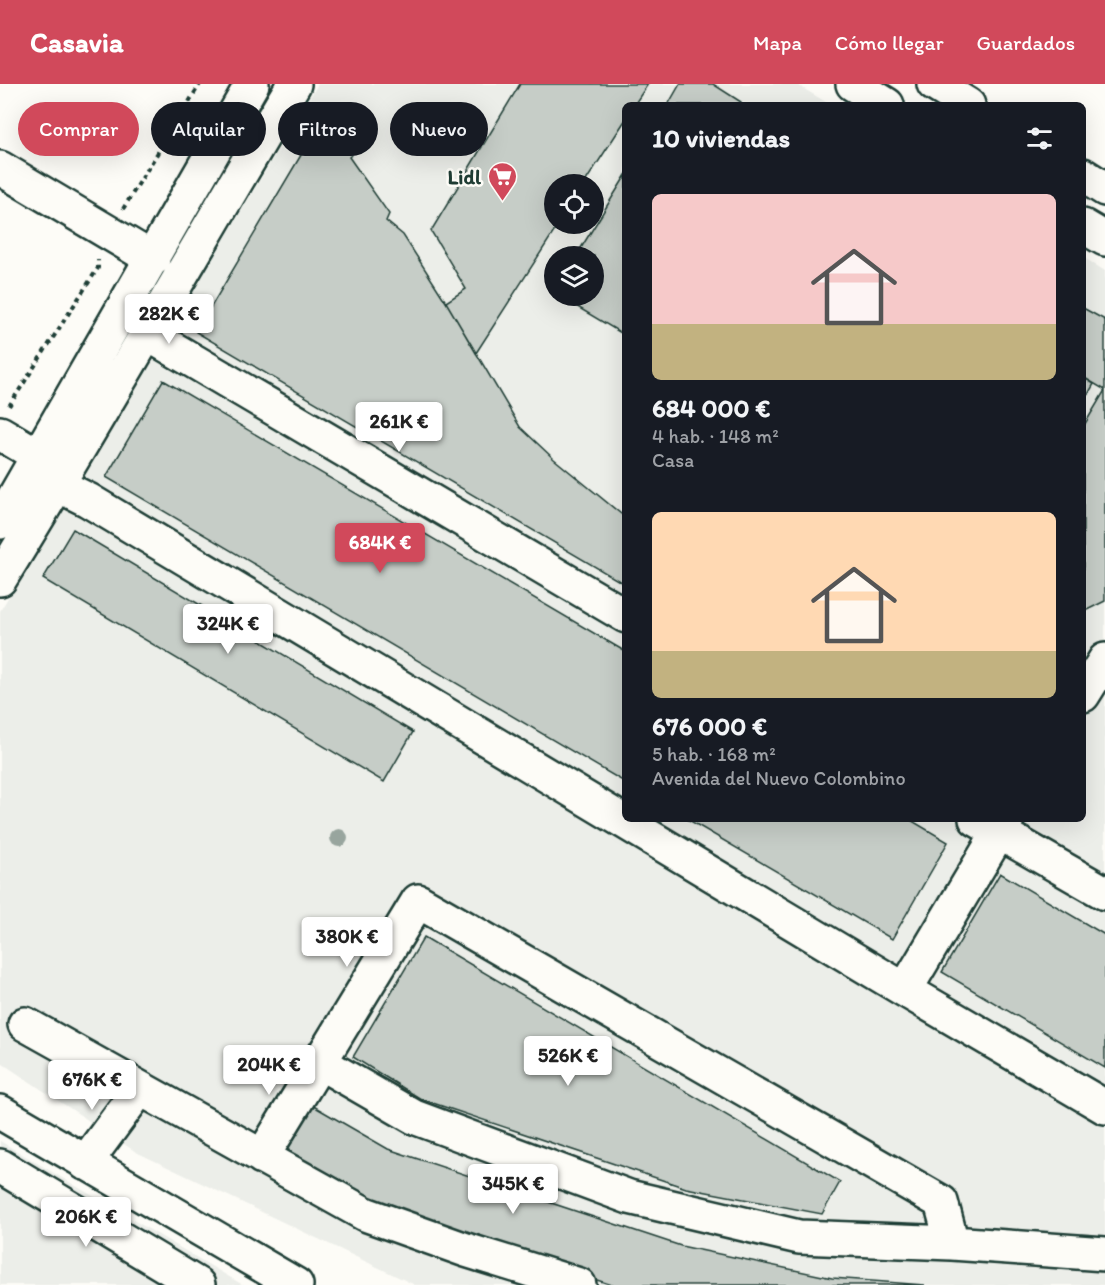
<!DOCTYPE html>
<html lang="es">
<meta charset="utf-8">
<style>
body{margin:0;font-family:Itim,sans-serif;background:#242831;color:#f1f3f6;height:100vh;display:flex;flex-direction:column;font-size:22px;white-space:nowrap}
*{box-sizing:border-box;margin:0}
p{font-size:20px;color:#9ea1a6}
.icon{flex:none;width:33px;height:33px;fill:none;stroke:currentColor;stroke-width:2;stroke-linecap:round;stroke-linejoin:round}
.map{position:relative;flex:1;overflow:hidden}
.sheet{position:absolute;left:622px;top:18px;width:464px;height:720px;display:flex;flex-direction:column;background:#171b24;border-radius:9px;box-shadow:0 6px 24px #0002}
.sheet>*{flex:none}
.guide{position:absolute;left:18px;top:18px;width:514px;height:54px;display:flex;gap:12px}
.buttons{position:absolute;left:544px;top:90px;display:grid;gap:12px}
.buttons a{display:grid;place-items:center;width:60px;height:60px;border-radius:50%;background:#171b24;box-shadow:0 6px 24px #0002;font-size:30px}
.price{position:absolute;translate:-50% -51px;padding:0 14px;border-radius:6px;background:#fff;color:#222;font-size:20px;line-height:39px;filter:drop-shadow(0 2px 3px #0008)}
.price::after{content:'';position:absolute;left:50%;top:36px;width:18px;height:14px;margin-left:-9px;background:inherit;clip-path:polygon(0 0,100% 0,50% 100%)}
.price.on{background:#d1495b;color:#fff}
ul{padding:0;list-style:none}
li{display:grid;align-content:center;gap:12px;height:318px;padding:0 30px}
li span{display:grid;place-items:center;height:186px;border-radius:9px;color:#555}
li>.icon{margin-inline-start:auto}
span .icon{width:108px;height:108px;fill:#fffc;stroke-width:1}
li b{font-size:26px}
h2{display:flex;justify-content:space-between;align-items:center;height:72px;padding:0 30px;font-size:26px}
.pill{padding:0 21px;border-radius:27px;background:#171b24;box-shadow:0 6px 24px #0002;font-size:21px;line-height:54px}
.pill.on{background:#d1495b;color:#fff}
header{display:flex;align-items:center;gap:36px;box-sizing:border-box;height:84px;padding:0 30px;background:#d1495b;color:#fff}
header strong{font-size:28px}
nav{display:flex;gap:33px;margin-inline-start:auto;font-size:21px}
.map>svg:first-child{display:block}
.built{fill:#eceee9;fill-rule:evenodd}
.building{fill:#c6cdc7;stroke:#1f3d34;stroke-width:1.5}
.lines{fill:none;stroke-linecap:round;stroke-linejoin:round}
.minor-casing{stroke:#1f3d34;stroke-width:38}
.major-casing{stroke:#1f3d34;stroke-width:38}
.path{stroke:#1f3d34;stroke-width:4;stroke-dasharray:4.5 4.5;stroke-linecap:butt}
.minor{stroke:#fdfcf7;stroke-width:33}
.major{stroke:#fdfcf7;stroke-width:33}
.tree{fill:#98a59e}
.labels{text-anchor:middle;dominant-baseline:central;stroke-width:5;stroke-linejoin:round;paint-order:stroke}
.poi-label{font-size:21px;font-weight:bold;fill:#1f3d34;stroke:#fdfcf7;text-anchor:end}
</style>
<header>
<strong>Casavia</strong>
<nav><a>Mapa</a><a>Cómo llegar</a><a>Guardados</a></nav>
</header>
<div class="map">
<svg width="1105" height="1201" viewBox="0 0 1105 1201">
<rect width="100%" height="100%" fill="#fdfcf7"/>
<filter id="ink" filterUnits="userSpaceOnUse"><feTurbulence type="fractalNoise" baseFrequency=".0167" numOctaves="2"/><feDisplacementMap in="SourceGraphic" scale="12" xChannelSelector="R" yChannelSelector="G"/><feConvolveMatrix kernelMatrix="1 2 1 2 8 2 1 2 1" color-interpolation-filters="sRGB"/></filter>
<g filter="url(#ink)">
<path class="built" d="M318 0H796L831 21H626V735H1083V173L1105 187V1201H415L136 1068 0 978V527ZM555 100H594V140H555ZM555 172H594V212H555Z
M0 1057 243 1201H0Z"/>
<path class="building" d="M520 0H648L634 21H626V35L584 100H555V140H559L476 269 446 218 466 205 431 147Z
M680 0H713L741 18V21H668Z
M326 29 352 70 349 73 389 130 386 137 403 151 446 218 520 343 554 375 626 434V501L196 248Z
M626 91V252L559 212H594V172H576Z
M1083 224 1105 236V306L1083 293Z
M1083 293 1094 300 1083 319Z
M163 296 626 568V699L106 393Z
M1105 306V517L1083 528V343Z
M73 445 413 648 384 698 43 495Z
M687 735H909L948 758 892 855Z
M1000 789 1105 851V984L942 888Z
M424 853 840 1098 822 1130 686 1104 421 1015 353 973Z
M303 1016 388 1065 681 1162 832 1194 925 1201H612L362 1118 273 1067Z"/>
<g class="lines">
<defs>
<path id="minor" d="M0 84 153 175
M146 249 626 532
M0 349 39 372
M58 401 88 416 905 906 1105 1023
M0 438 252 0
M0 495C101 332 195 165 294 0
M1083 611 1105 576
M976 735 1105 809
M905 906 1007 735
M25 940 365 1130 466 1166 579 1201
M319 978 414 1033 629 1113 799 1153 952 1159 1105 1170
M0 1028 296 1201
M262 1073 418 817 941 1118 952 1159
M85 1079 139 1006
M0 1082 198 1201"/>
<path id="major" d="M853 0 887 21
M934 0 968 21
M1083 91 1105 105
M1083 142 1105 155"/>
</defs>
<use href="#minor" class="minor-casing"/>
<use href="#major" class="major-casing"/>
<path class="path" d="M123 125 200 0
M9 322 98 184V176"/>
<use href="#minor" class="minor"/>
<use href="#major" class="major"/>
</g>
<circle class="tree" cx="339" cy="754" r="9"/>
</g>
<defs>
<symbol id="supermarket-pin" viewBox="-11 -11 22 30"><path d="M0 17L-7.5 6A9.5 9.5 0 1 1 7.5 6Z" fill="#d1495b" stroke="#fdfcf7"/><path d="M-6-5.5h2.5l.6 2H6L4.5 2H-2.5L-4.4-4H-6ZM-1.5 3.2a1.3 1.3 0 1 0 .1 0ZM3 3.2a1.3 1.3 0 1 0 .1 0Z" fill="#fff"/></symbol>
</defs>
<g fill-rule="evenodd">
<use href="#supermarket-pin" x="486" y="76" width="33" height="45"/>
</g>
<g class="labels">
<g class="poi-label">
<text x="481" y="92">Lidl</text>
</g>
</g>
</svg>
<div class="buttons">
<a><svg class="icon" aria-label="locate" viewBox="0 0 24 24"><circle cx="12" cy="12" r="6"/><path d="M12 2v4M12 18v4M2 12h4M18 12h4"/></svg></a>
<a><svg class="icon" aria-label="layers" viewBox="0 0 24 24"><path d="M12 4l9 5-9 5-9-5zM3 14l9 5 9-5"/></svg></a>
</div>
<b class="price" style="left:169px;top:261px">282K €</b>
<b class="price" style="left:399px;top:369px">261K €</b>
<b class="price on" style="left:380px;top:490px">684K €</b>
<b class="price" style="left:228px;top:571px">324K €</b>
<b class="price" style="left:347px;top:884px">380K €</b>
<b class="price" style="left:568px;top:1003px">526K €</b>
<b class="price" style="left:269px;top:1012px">204K €</b>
<b class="price" style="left:92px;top:1027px">676K €</b>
<b class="price" style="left:513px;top:1131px">345K €</b>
<b class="price" style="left:86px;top:1164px">206K €</b>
<div class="guide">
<a class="pill on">Comprar</a>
<a class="pill">Alquilar</a>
<a class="pill">Filtros</a>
<a class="pill">Nuevo</a>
</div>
<section class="sheet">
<h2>10 viviendas<svg class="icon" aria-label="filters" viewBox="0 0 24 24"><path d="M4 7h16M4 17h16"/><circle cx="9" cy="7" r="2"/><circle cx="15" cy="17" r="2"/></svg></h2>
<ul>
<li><span style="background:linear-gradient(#f6c9c9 70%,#c2b280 0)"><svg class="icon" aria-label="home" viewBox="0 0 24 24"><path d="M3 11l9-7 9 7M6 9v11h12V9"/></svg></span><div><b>684 000 €</b><p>4 hab. · 148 m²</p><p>Casa</p></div></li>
<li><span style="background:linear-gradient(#ffd9b3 75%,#c2b280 0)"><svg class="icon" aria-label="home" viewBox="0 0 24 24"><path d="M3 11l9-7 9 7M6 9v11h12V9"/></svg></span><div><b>676 000 €</b><p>5 hab. · 168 m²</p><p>Avenida del Nuevo Colombino</p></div></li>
</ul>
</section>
</div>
